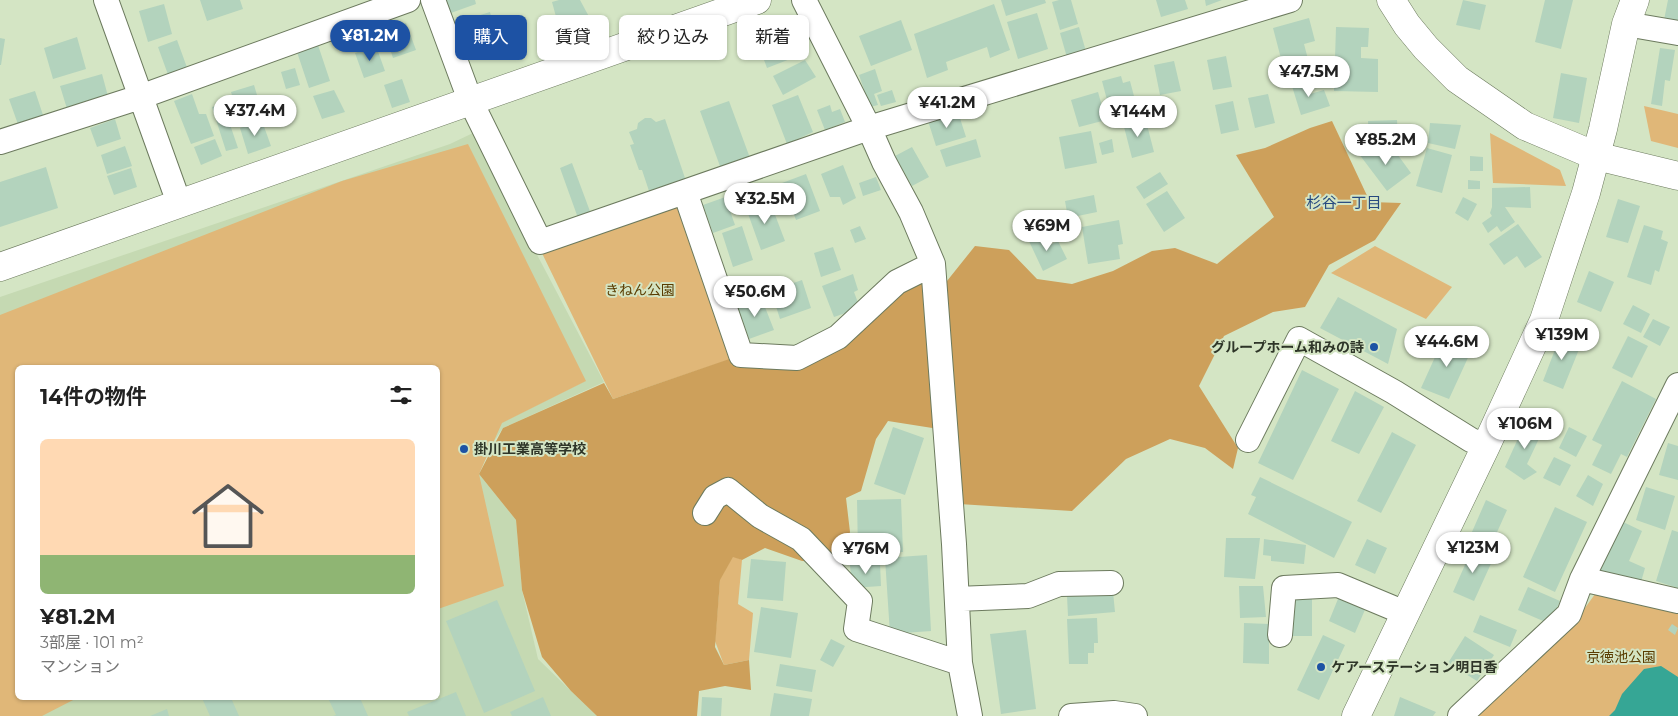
<!DOCTYPE html>
<html lang="ja">
<meta charset="utf-8">
<style>
body{margin:0;font-family:Montserrat,"Noto Sans JP",sans-serif;background:#f6f6f6;color:#222;height:100vh;display:flex;flex-direction:column;font-size:19px;white-space:nowrap}
*{box-sizing:border-box;margin:0}
p{font-size:16px;color:#767676}
.icon{flex:none;width:28px;height:28px;fill:none;stroke:currentColor;stroke-width:2;stroke-linecap:round;stroke-linejoin:round}
.map{position:relative;flex:1;overflow:hidden}
.sheet{position:absolute;left:15px;top:365px;width:425px;height:335px;display:flex;flex-direction:column;background:#fff;border-radius:8px;box-shadow:0 1px 4px #0004}
.sheet>*{flex:none}
.banner{position:absolute;left:455px;top:15px;width:475px;height:45px;display:flex;gap:10px}
.price{position:absolute;translate:-50% -42px;padding:0 11px;border-radius:18px;background:#fff;color:#222;font-size:16px;line-height:32px;filter:drop-shadow(0 1px 2px #0008)}
.price::after{content:'';position:absolute;left:50%;top:30px;width:15px;height:11px;margin-left:-8px;background:inherit;clip-path:polygon(0 0,100% 0,50% 100%)}
.price.on{background:#1d52a4;color:#fff}
ul{padding:0;list-style:none}
li{display:grid;align-content:center;gap:10px;height:265px;padding:0 25px}
li+li{border-top:1px solid #e0e0e0}
li span{display:grid;place-items:center;height:155px;border-radius:8px;color:#555}
li>.icon{margin-inline-start:auto}
span .icon{width:90px;height:90px;fill:#fffc;stroke-width:1}
li b{font-size:21px}
h2{display:flex;justify-content:space-between;align-items:center;height:60px;padding:0 25px;font-size:21px}
.chip{padding:0 18px;border-radius:8px;background:#fff;box-shadow:0 1px 4px #0004;font-size:18px;line-height:45px}
.chip.on{background:#1d52a4;color:#fff}
.map>svg:first-child{display:block}
.built{fill:#c5d9b2;fill-rule:evenodd}
.green{fill:#e0b778}
.forest{fill:#cda05b}
.water{fill:#36a695}
.building{fill:#b3d3bd}
.lines{fill:none;stroke-linecap:round;stroke-linejoin:round}
.minor-casing{stroke:#6c7a5e;stroke-width:26}
.tertiary-casing{stroke:#6c7a5e;stroke-width:29}
.minor{stroke:#fff;stroke-width:24}
.tertiary{stroke:#fff;stroke-width:28}
.poi-dot{fill:#1d52a4;stroke:#d4e5c4;stroke-width:2}
.labels{text-anchor:middle;dominant-baseline:central;stroke-width:4;stroke-linejoin:round;paint-order:stroke}
.park-label{font-size:14px;fill:#5a3c00;stroke:#d4e5c4}
.poi-label{font-size:14px;font-weight:bold;fill:#2e3528;stroke:#d4e5c4;text-anchor:start}
.neighbourhood-label{font-size:15px;fill:#26497f;stroke:#d4e5c4}
</style>
<div class="map">
<svg width="1678" height="716" viewBox="0 0 1678 716">
<rect width="100%" height="100%" fill="#d4e5c4"/>
<path class="built" d="M473 133 604 382 503 428 486 453 479 474 516 520 522 590 538 659 597 716H0V297L450 144ZM18 368H438V698H18Z"/>
<path class="green" d="M1644 106 1678 114V148L1651 141Z
M1490 133 1560 170 1566 186 1493 183Z
M468 144 586 381 502 423 479 474 504 586 438 609V368H18V698H77L42 716H0V315L342 181Z
M685 192 737 357 613 399 539 247Z
M1375 246 1452 287 1426 319 1331 273Z
M733 556 742 560 738 604 753 613 749 660 724 665 715 641 720 579Z
M1598 590 1678 610V716H1471L1569 630Z"/>
<path class="forest" d="M1332 121 1370 202 1401 203 1375 240 1329 265 1305 307 1273 312 1224 336 1199 386 1238 448 1233 469 1205 448 1170 439 1126 459 1072 511 959 504 935 296 975 246 1009 250 1037 279 1072 284 1113 271 1152 251 1175 248 1217 264 1274 217 1236 155 1265 148 1310 128Z
M933 274 945 430 888 421 876 439 861 491 846 498 850 532 840 563 802 561 765 548 742 560 733 557 720 580 715 647 724 665 749 660 751 690 725 686 699 691 697 716H597L571 691 542 657 522 590 516 520 479 474 503 428 604 383 613 399 741 355 822 346 863 314Z"/>
<path class="water" d="M1661 666 1678 677V716H1609L1615 710 1622 694 1644 669Z"/>
<path class="building" d="M200 0H240L243 9 207 21Z
M443 0H475L476 4 448 14Z
M559 0H580L593 24 561 35 552 2Z
M1001 0H1045L1046 3 1006 16Z
M1059 0H1071L1078 24 1060 30 1052 2Z
M1156 0H1185L1188 9 1161 17Z
M1205 0H1222L1206 6Z
M1463 0 1486 5 1480 30 1456 25Z
M1545 0H1573L1561 49 1535 42Z
M1668 0H1678V23L1664 20Z
M164 4 172 34 148 42 139 11Z
M994 4 1010 50 990 58 987 47 946 62 948 70 927 78 914 34Z
M490 12 495 32 469 39 464 20Z
M1037 13 1048 49 1018 59 1007 22Z
M1309 18 1315 41 1304 44 1309 63 1284 70 1273 28Z
M901 20 912 50 871 66 859 36Z
M406 23 416 50 393 58 384 31Z
M1079 27 1087 55 1068 61 1060 33Z
M1336 27 1369 28 1368 47H1361V58L1378 59V92L1334 91Z
M780 32 782 38 791 35 798 56 767 68 757 41Z
M77 37 86 69 53 79 44 48Z
M0 38 5 39 1 65H0Z
M177 40 189 73 170 80 158 47Z
M318 45 330 81 309 88 297 52Z
M376 46 385 71 364 78 355 53Z
M1660 48 1675 50 1670 81 1665 80 1662 106 1651 104Z
M1226 56 1232 87 1213 90 1207 60Z
M805 60 816 77 783 95 773 76Z
M1174 61 1181 91 1160 95 1154 65Z
M295 68 300 85 286 89 281 72Z
M875 69 882 91 874 94 878 105 870 107 859 75Z
M1561 73 1587 78 1579 123 1553 118Z
M102 74 109 100 68 112 60 86Z
M1121 76 1123 83 1130 81 1139 115 1123 119 1121 112 1111 115 1102 81Z
M1305 78 1310 94 1324 90 1330 106 1301 115 1291 83Z
M402 79 410 102 392 108 384 85Z
M254 85 263 115 240 122 231 92Z
M334 90 345 112 322 119 313 96Z
M892 90 896 102 881 106 877 95Z
M35 91 45 121 20 130 9 99Z
M1098 92 1106 120 1079 127 1071 100Z
M192 94 199 114H206L214 136 191 144 174 101Z
M1268 94 1275 123 1255 128 1248 98Z
M798 95 813 132 787 144 772 105Z
M283 99 290 123 275 127 268 104Z
M729 101 750 158 721 169 700 111Z
M1233 101 1239 130 1221 134 1215 105Z
M223 104 238 148 226 151 212 107Z
M830 105 832 112 840 109 845 122 825 130 817 110Z
M958 112 966 137 936 146 928 121Z
M1145 117 1154 152 1132 158 1123 123Z
M645 118H651L656 122 665 119 686 181 650 194 642 170H639L630 145 634 144 629 132 637 129 638 123Z
M115 119 121 139 97 147 90 128Z
M1397 120 1398 138 1369 140 1368 121Z
M262 121 271 146 248 154 240 128Z
M1430 123 1461 125 1455 149 1428 143Z
M1091 131 1097 163 1065 169 1059 137Z
M215 139 222 156 201 165 194 147Z
M976 139 981 157 946 167 940 150Z
M1112 139 1114 152 1102 155 1099 143Z
M1373 144 1381 155 1392 147 1411 173 1387 191 1359 154Z
M125 146 132 166 107 174 101 155Z
M912 147 929 177 912 186 895 156Z
M1427 148 1452 155 1442 193 1416 186Z
M1470 156 1483 157V171H1470Z
M572 163 591 214 578 218 560 168Z
M843 165 856 198 843 205 840 197H830L821 174Z
M46 167 58 208 0 227V182Z
M131 168 137 187 114 195 107 176Z
M1160 172 1168 184 1144 199 1136 187Z
M806 174 820 211 796 220 782 183Z
M876 177 881 190 863 196 859 183Z
M1468 180 1480 181V189H1468Z
M758 185 761 194 744 200 740 191Z
M1530 187 1531 208 1505 207 1515 222 1501 232 1497 226 1488 233 1482 223 1492 216 1490 213 1492 207V188Z
M1167 191 1185 218 1164 232 1146 204Z
M731 195 735 205 729 208 735 225 713 233 703 205Z
M1094 195 1097 212 1068 218 1065 201Z
M1463 197 1477 204 1468 221 1455 213Z
M769 199 785 241 761 250 746 208Z
M1618 199 1640 206 1628 243 1606 237Z
M1119 220 1123 244 1118 245 1120 259 1088 264 1082 227Z
M1518 224 1542 257 1525 268 1517 256 1504 265 1489 244Z
M1644 225 1663 231 1661 239 1668 242 1659 272 1655 270 1651 285 1627 277Z
M742 226 753 260 733 267 722 233Z
M860 226 866 239 855 243 850 230Z
M1041 233 1048 246 1058 241 1067 259 1043 271 1028 239Z
M833 247 841 270 821 277 814 253Z
M1589 271 1614 282 1601 312 1577 302Z
M853 274 858 290 854 292 860 308 834 317 822 286Z
M802 280 811 308 780 319 771 291Z
M761 297 774 330 749 339 737 306Z
M1338 297 1397 329 1388 364 1320 328Z
M1633 305 1650 314 1641 333 1623 324Z
M1653 319 1670 327 1660 346 1643 337Z
M1561 334 1582 342 1563 389 1543 381Z
M1445 335 1472 349 1449 399 1421 388Z
M1628 336 1648 346 1632 378 1612 368Z
M1302 370 1339 389 1293 480 1258 463Z
M1622 381 1656 399 1627 457 1621 454 1611 474 1592 465 1602 445 1592 440Z
M1355 391 1384 407 1359 454 1331 441Z
M1527 419 1545 426 1527 464 1537 472 1524 480 1505 467Z
M893 427 924 438 905 495 874 484Z
M1569 427 1587 436 1576 457 1559 448Z
M1392 432 1416 445 1381 513 1357 501Z
M1668 443 1678 446V480L1659 475Z
M1554 457 1571 465 1560 486 1543 478Z
M1588 475 1603 484 1593 506 1576 496Z
M1260 477 1352 522 1334 558 1248 514 1256 497 1251 495Z
M1646 487 1675 496 1665 530 1636 520Z
M901 499 903 552 858 553 857 500Z
M1486 500 1507 510 1489 550 1468 541Z
M1555 507 1587 522 1555 592 1523 577Z
M1621 521 1642 531 1629 561 1645 568 1639 589 1603 578 1599 566Z
M1672 530 1678 532V588L1656 581Z
M1226 538H1260L1255 579 1224 577Z
M1264 539 1306 545 1304 564 1271 561V556L1263 555Z
M1367 539 1387 548 1375 574 1355 565Z
M1473 547 1494 557 1474 601 1453 592Z
M927 555 931 631 890 634 885 558Z
M751 559 786 562 783 601 747 598Z
M880 563 881 586 852 588 850 565Z
M1239 586H1263L1266 617 1240 618Z
M1528 587 1560 601 1550 624 1518 610Z
M1113 592 1115 612 1068 616 1067 596Z
M1340 594 1367 605 1355 633 1329 621Z
M1312 596V636H1285L1284 597Z
M497 600 535 691 484 713 446 621Z
M761 607 798 613 791 658 754 652Z
M1480 615 1517 630 1510 647 1473 632Z
M1097 618 1098 643H1094V653H1088V664H1069L1067 619Z
M1244 623 1269 624V664L1243 663Z
M1672 624 1678 628 1675 635 1668 630Z
M1026 630 1036 709 1001 714 990 634Z
M1323 635 1345 645 1319 700 1297 690Z
M1465 636 1494 655 1477 681 1448 663Z
M831 639 845 646 833 667 820 660Z
M780 664 816 670 812 692 776 686Z
M456 692 466 716H409L407 712Z
M774 693 812 699 809 716H770Z
M543 697 551 716H512L510 712Z
M702 697 722 698 721 716H701Z
M1400 697 1436 712 1433 716H1394Z
M202 698H231L239 716H210Z
M328 698H360L368 716H333L336 715Z
M167 709 169 716H150Z"/>
<g class="lines">
<defs>
<path id="minor" d="M106 0 179 203
M433 0 470 100 540 242 869 128 1290 0
M804 0 869 128 884 162 911 212 933 264 954 544 960 663 970 716
M1626 24 1678 33
M0 142 140 97 408 0
M685 192 741 355 797 358 838 337 897 282 933 264
M1248 440 1299 339 1394 392 1471 440 1486 446
M705 513 715 497 728 490 760 516 801 539 860 601 856 629 960 663
M1582 579 1678 601
M957 599 1028 596 1059 584 1111 583
M1280 635 1284 588 1338 585 1405 613
M1071 716 1114 713 1135 716
M1460 716 1569 614 1582 579 1678 385"/>
<path id="tertiary" d="M1391 0 1407 25 1426 48 1457 79 1525 126 1596 156 1678 176
M0 267 757 0
M1356 716 1486 446 1544 320 1586 193 1603 129 1626 24 1635 0"/>
</defs>
<use href="#minor" class="minor-casing"/>
<use href="#tertiary" class="tertiary-casing"/>
<use href="#minor" class="minor"/>
<use href="#tertiary" class="tertiary"/>
</g>
<g class="poi-dot">
<circle cx="1374" cy="347" r="5"/>
<circle cx="464" cy="449" r="5"/>
<circle cx="1321" cy="667" r="5"/>
</g>
<g class="labels">
<g class="park-label">
<text x="640" y="290">きねん公園</text>
<text x="1621" y="657">京徳池公園</text>
</g>
<g class="poi-label">
<text x="1364" y="347" text-anchor="end">グループホーム和みの詩</text>
<text x="474" y="449">掛川工業高等学校</text>
<text x="1331" y="667">ケアーステーション明日香</text>
</g>
<g class="neighbourhood-label">
<text x="1344" y="202">杉谷一丁目</text>
</g>
</g>
</svg>
<b class="price on" style="left:370px;top:62px">¥81.2M</b>
<b class="price" style="left:1309px;top:98px">¥47.5M</b>
<b class="price" style="left:947px;top:129px">¥41.2M</b>
<b class="price" style="left:255px;top:137px">¥37.4M</b>
<b class="price" style="left:1138px;top:138px">¥144M</b>
<b class="price" style="left:1386px;top:166px">¥85.2M</b>
<b class="price" style="left:765px;top:225px">¥32.5M</b>
<b class="price" style="left:1047px;top:252px">¥69M</b>
<b class="price" style="left:755px;top:318px">¥50.6M</b>
<b class="price" style="left:1562px;top:361px">¥139M</b>
<b class="price" style="left:1447px;top:368px">¥44.6M</b>
<b class="price" style="left:1525px;top:450px">¥106M</b>
<b class="price" style="left:1473px;top:574px">¥123M</b>
<b class="price" style="left:866px;top:575px">¥76M</b>
<div class="banner">
<a class="chip on">購入</a>
<a class="chip">賃貸</a>
<a class="chip">絞り込み</a>
<a class="chip">新着</a>
</div>
<section class="sheet">
<h2>14件の物件<svg class="icon" aria-label="filters" viewBox="0 0 24 24"><path d="M4 7h16M4 17h16"/><circle cx="9" cy="7" r="2"/><circle cx="15" cy="17" r="2"/></svg></h2>
<ul>
<li><span style="background:linear-gradient(#ffd9b3 75%,#8fb573 0)"><svg class="icon" aria-label="home" viewBox="0 0 24 24"><path d="M3 11l9-7 9 7M6 9v11h12V9"/></svg></span><div><b>¥81.2M</b><p>3部屋 · 101 m²</p><p>マンション</p></div></li>
</ul>
</section>
</div>
